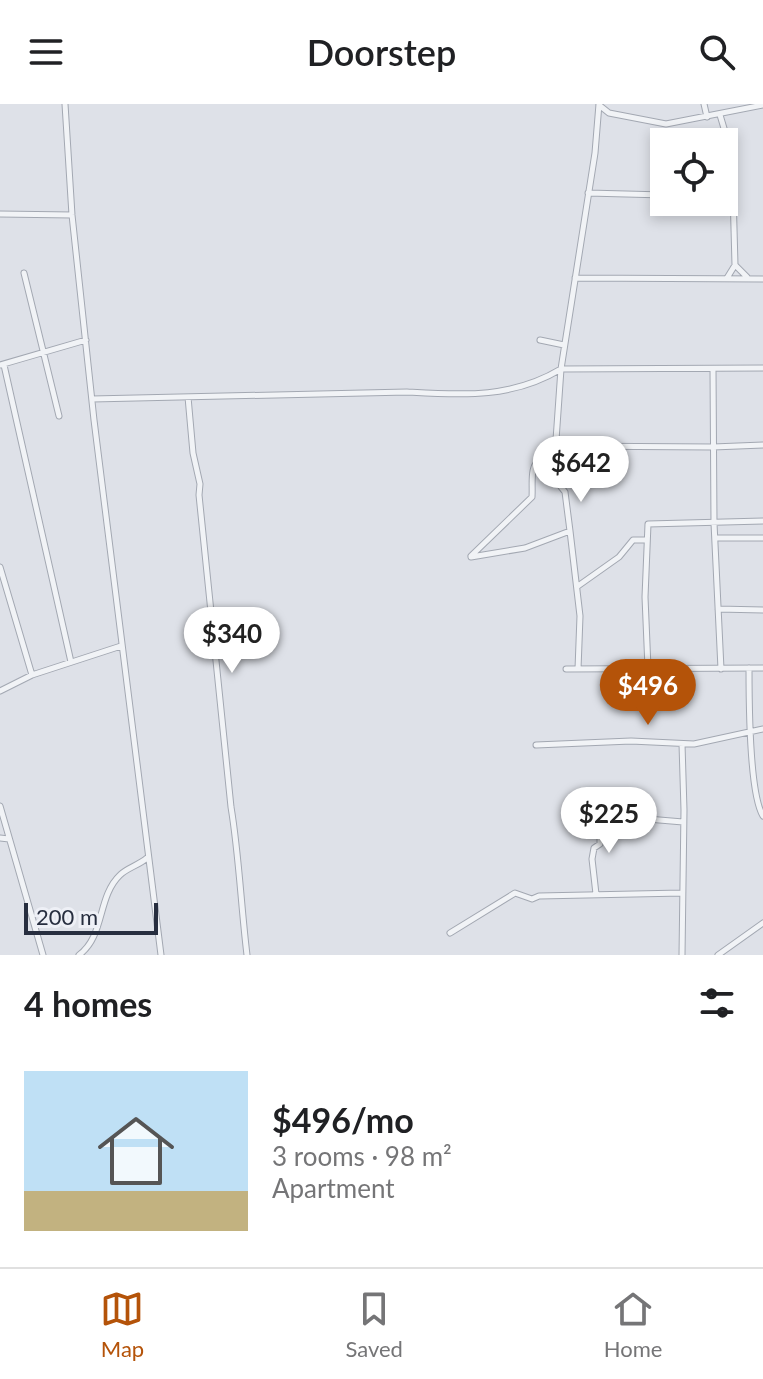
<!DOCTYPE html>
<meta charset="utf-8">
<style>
body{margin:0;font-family:Lato,sans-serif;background:#f6f6f6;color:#202124;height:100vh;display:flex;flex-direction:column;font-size:30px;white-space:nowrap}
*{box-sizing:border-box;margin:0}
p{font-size:26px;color:#757577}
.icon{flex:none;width:44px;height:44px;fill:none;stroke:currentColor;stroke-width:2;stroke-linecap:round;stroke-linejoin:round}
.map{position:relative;height:851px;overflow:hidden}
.drawer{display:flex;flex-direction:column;background:#fff;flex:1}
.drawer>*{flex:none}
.fabs{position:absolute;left:650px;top:24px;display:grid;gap:16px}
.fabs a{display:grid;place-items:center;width:88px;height:88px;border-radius:0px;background:#fff;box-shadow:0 4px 12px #0003;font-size:40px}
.scale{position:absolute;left:24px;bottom:20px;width:134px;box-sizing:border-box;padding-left:8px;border:4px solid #272e3f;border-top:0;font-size:22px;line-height:28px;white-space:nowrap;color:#272e3f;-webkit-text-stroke:6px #eef0f6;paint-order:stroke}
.price{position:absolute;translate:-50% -68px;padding:0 18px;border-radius:28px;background:#fff;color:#222;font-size:26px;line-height:52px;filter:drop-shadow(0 2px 4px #0008)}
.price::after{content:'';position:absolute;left:50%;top:48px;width:24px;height:18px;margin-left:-12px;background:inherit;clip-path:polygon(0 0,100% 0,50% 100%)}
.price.selected{background:#b45309;color:#fff}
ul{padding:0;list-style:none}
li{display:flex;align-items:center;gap:24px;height:200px;padding:0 24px}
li+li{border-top:2px solid #e0e0e0}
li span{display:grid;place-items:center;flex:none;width:224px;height:160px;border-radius:0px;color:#555}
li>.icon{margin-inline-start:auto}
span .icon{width:96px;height:96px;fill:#fffc;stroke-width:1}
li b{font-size:34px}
h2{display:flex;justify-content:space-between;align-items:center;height:96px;padding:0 24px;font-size:34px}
header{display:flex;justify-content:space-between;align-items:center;height:104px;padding:0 24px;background:#fff;font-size:36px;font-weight:600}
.tab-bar{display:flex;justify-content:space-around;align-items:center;height:112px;border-top:2px solid #e0e0e0;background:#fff;font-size:22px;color:#757577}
.tab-bar a{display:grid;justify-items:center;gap:4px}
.tab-bar .selected{color:#b45309}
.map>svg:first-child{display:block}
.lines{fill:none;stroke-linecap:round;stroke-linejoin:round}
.minor-casing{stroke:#a3a8b2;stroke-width:7}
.minor{stroke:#f1f3f6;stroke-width:5}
</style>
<header><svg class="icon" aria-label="menu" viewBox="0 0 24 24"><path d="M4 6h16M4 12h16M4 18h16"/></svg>Doorstep<svg class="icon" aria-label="search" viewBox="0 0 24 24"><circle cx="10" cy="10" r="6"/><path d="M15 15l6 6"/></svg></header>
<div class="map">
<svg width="763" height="851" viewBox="0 0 763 851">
<rect width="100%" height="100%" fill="#dee1e8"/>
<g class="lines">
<defs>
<path id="minor" d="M65 0 72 111 94 316 161 851
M599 0 595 49 561 265 763 264
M704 0 707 13
M599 1 609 9 666 20 763 1
M720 11 732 51 735 161
M588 89 664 91
M0 110 72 111
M24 169 59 312
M575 174 763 175
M727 174 735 161 747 173
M540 236 564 241
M0 261 86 236
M4 261 71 558
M713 265 714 419 721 565
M188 293 193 349 200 380 199 391 231 703C239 751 241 802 247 851
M92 295 407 288C461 291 511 295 561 265L556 336V339L562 342 713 343 763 341
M561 383 565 388 570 427
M715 434H763
M471 452 532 393C533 379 529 363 541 353 548 346 552 349 556 339
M471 453 525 444 570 427 580 512 578 565
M0 463 32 571
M578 482 619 453 633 436H646
M718 505 763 506
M648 564 645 493 648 420 763 417
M749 564C749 594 749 689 763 712
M566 565 763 564
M0 587 32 571 121 542
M536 641 631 637 694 640 763 625
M0 702 43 851
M567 717 624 713 683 718
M0 734 9 735
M596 790 592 755 594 744 600 740V715
M450 829 515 789 532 795 539 792 682 789
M79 851C105 832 97 793 120 771 127 764 139 761 147 754
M682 851 684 706 682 640
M718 851 763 819"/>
</defs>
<use href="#minor" class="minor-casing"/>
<use href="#minor" class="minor"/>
</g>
</svg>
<div class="fabs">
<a><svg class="icon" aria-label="locate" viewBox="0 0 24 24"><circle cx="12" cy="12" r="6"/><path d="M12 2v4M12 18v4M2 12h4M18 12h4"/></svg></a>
</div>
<div class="scale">200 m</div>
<b class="price" style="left:581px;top:400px">$642</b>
<b class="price" style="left:232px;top:571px">$340</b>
<b class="price selected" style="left:648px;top:623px">$496</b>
<b class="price" style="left:609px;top:751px">$225</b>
</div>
<section class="drawer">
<h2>4 homes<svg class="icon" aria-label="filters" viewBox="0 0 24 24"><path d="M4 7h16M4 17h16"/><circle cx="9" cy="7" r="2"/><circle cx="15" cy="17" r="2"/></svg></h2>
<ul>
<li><span style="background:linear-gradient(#bfe0f5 75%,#c2b280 0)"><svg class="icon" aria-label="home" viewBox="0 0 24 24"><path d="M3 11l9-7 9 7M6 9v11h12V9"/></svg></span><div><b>$496/mo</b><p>3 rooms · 98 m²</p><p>Apartment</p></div></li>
</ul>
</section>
<nav class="tab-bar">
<a class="selected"><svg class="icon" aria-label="map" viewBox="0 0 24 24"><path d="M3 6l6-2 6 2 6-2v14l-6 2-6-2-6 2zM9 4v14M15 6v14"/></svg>Map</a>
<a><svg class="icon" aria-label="saved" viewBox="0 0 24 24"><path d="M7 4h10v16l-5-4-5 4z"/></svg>Saved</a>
<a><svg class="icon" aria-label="home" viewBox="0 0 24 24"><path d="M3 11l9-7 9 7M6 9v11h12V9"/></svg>Home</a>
</nav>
